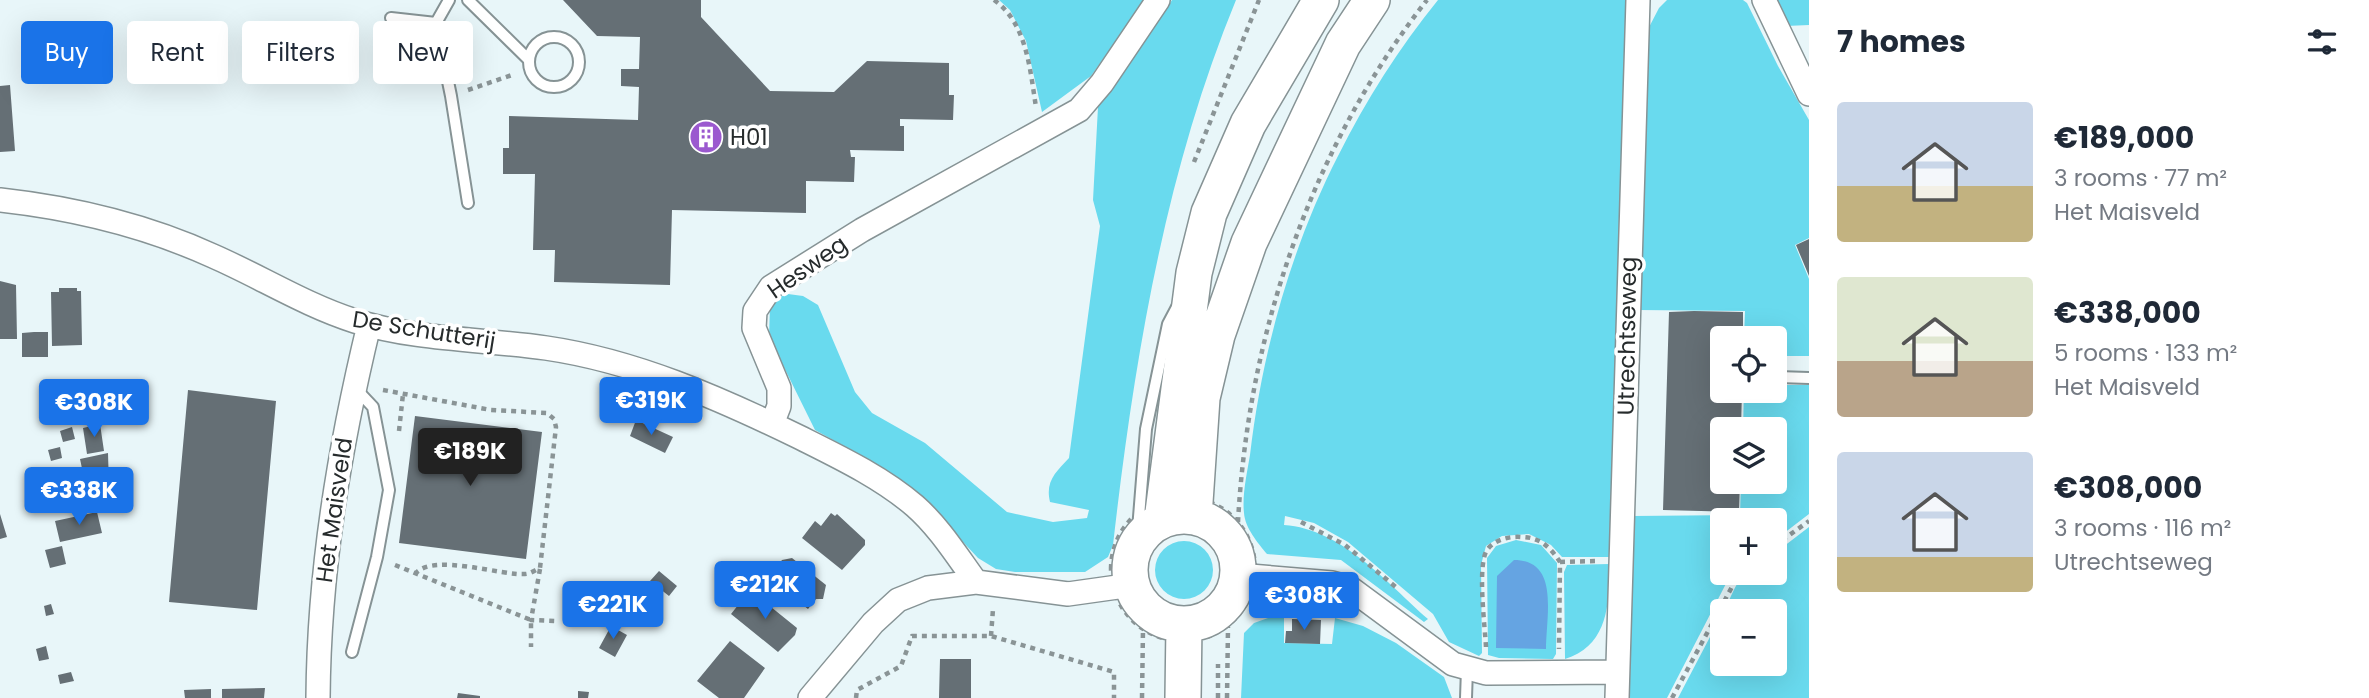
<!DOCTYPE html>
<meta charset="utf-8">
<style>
body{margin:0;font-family:Poppins,sans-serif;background:#f2f2f3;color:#1f2937;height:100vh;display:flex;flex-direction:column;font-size:26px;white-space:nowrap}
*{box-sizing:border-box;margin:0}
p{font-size:23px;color:#747a83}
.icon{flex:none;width:38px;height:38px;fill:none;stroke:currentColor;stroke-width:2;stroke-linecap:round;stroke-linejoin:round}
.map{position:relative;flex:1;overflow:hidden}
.details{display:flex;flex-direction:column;background:#fff;width:560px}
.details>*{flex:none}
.guide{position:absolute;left:21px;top:21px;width:665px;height:63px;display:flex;gap:14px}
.tools{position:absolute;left:1710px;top:326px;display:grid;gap:14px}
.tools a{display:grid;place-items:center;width:77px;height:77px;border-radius:7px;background:#fff;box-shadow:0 7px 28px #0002;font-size:35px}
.price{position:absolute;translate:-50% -60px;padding:0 16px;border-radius:7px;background:#1a73e8;color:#fff;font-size:23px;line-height:46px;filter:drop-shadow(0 2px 4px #0008)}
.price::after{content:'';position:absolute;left:50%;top:42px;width:21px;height:16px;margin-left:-10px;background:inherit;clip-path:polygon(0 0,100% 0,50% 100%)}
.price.active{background:#222;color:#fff}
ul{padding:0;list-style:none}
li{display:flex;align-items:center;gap:21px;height:175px;padding:0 28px}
li span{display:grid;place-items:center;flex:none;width:196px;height:140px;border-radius:7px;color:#555}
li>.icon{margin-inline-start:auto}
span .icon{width:84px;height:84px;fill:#fffc;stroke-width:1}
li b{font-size:30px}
h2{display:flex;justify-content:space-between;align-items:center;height:84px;padding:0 28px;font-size:30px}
.tag{padding:0 24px;border-radius:7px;background:#fff;box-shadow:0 7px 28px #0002;font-size:24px;line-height:63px}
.tag.active{background:#1a73e8;color:#fff}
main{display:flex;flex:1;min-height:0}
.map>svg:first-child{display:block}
.green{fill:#69daee}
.water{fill:#65a4e2}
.building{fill:#656f75}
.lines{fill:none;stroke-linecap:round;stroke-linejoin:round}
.lane-casing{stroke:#869395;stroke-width:14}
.street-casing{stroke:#869395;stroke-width:26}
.primary-casing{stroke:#869395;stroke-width:38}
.path{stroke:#8a9496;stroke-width:4.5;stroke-dasharray:5 5;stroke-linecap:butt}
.lane{stroke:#fff;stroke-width:10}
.street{stroke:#fff;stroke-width:23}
.primary{stroke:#fff;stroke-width:35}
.labels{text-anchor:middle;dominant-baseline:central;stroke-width:7;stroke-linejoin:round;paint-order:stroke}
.poi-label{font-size:23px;fill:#262b2c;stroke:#fff;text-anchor:start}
.street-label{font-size:23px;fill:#262b2c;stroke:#fff}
</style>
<main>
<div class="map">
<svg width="1809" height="698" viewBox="0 0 1809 698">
<rect width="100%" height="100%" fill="#e8f6f9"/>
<path class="green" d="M999 0H1145L1091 76 1042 112 1026 41 1010 10Z
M1172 0H1236C1165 172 1134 361 1113 545L1108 557 1085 572H1015L996 569 978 558 920 496 880 466 815 430 769 337 770 307 777 298 788 294 803 296 818 305 855 392 872 413 925 443 1007 512 1053 522 1087 518 1089 510 1050 502C1045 481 1056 472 1069 458L1100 226 1093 200 1098 107Z
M1438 0H1626L1609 557H1562L1551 545 1529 534 1502 536 1486 546 1481 565 1482 653 1479 656 1449 642 1433 614 1348 542 1314 523 1285 516 1284 525C1342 529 1386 582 1428 619L1424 622 1341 560 1267 554C1258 543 1245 528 1244 513 1242 495 1247 473 1250 455 1262 352 1291 248 1338 156 1366 100 1399 48 1438 0Z
M1667 0H1743L1747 3 1778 66 1809 120V238L1795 245 1809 279V356H1775L1774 338H1744L1745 311 1638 310 1646 33 1659 8Z
M1774 0H1809V25L1786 26Z
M1775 385H1809V514L1775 540 1774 520H1722V572H1732L1667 698H1629L1633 516 1740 515 1741 481H1774V429H1743L1744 390H1774Z
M1809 527V698H1678L1722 614V663H1774V611H1724C1740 579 1736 572 1774 572L1775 553Z
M1516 540 1541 545 1557 563 1556 654 1553 659 1499 658 1488 655 1487 558 1496 546Z
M1155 570a29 29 0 1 1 58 0a29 29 0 1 1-58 0Z
M1609 564C1610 603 1608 646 1565 659L1564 572 1567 565Z
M1268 618H1284V643L1332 644 1335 618 1363 626 1396 643 1444 677 1452 698H1241L1244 633 1254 623Z"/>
<path class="water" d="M1514 560C1560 560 1546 616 1546 649L1496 648 1497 576Z"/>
<path class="building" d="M563 0H701V17L770 91 834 92 867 61 949 63V95H954L953 120 900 119V126H904V151L850 150 851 157H855L854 182 806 181V213L672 210 670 285 554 282 555 250H533L535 174H503V148H509V116L638 120 639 87 621 86V69H639L640 37 597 36Z
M10 85 15 151 0 152V86Z
M1809 239V276L1796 245Z
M0 281 16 285 17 339H0Z
M59 288H77V291H81L82 345 52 346 51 292H59Z
M1694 311 1743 312V338H1722V390H1742L1741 429H1722V481H1740L1739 512 1663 510 1669 312Z
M34 332H48V357H22V333Z
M188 390 276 401 257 610 169 602Z
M76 407 79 419 60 422 58 410Z
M415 416 542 432 526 559 399 543Z
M636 420 673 437 665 453 630 436Z
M100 424 104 451 87 454 83 428Z
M72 427 75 439 63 442 60 431Z
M60 447 62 458 51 461 48 450Z
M108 453 109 487 87 492 80 459Z
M97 512 102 533 60 542 55 521Z
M831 513 835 516 837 514 865 540V545L842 570 802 538 815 521 821 526Z
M0 514 7 537 0 539Z
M62 546 66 564 50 568 45 550Z
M792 558 826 585 823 599H816L808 609 774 582 782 572 779 564 782 560Z
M659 571 677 586 669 596 650 581Z
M750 590 797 628 795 635 778 652 731 614Z
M51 604 54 614 46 616 44 606Z
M1292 619 1321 620 1320 644 1285 643 1286 631H1292Z
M611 626 627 635 615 657 599 648Z
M730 641 765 668 744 698H719L697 681Z
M46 646 49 659 39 661 36 649Z
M940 659H971V698H939Z
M71 672 74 681 60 684 58 675Z
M265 688 264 698H222V689Z
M211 689V698H185L184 690Z
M578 691 589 692 588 698H578Z
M458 693 480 696V698H457Z"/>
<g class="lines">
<defs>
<path id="lane" d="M468 0 529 60
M391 18 436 23 449 0
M436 23 451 96 468 203
M529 62a25 25 0 1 1 50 0a25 25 0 1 1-50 0Z
M1774 377 1809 378
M1137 542 1146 429 1168 324 1177 307
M352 652 377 557 389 490 373 407 356 389
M1466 698 1467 669"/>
<path id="street" d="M1764 0 1809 94
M0 200C72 208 147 226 213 256 261 277 305 305 355 321 416 340 483 339 546 348 635 361 719 398 799 437 839 457 881 477 915 506 939 527 957 556 976 582
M772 424 779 406V388L754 328 755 311 771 287 862 230 1079 110 1102 83 1158 0
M1238 575 1332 583 1350 588 1453 664 1486 673 1617 672
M318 698C319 571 339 449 369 325
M810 698 873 623 898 600 928 588 976 582 1068 594 1132 585
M1617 698 1638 0"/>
<path id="primary" d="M1130 570a54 54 0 1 1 108 0a54 54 0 1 1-108 0Z
M1194 517 1202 398 1217 335 1249 243 1343 44 1372 0
M1162 520 1194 273 1209 213 1248 124 1321 0
M1183 698 1184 624"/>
</defs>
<use href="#lane" class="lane-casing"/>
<use href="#street" class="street-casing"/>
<use href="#primary" class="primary-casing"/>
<path class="path" d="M994 0C1027 23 1030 70 1036 107
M468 90 515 74
M1194 162 1259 0
M383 390 491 410 547 413 554 419 556 427 540 568C535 570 530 574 525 574 503 576 434 553 416 573
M399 431 403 394
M1111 569a72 72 0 1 1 144 0a72 72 0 1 1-144 0Z
M1238 522C1248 334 1311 148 1427 0
M1301 522 1345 545 1397 588
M1774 546 1809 521
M1560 562 1596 561
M395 565 531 620V647
M540 569 531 620 555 621
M991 636 993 609
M1486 647C1485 627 1477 565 1487 550 1494 540 1509 536 1521 537 1540 537 1550 547 1560 562L1559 649
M856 698 857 690 901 666 912 636H991L1114 672V698
M1142 698 1143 629
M1218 698V664
M1227 698 1228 627
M1672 698 1740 572"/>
<use href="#lane" class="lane"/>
<use href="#street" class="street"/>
<use href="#primary" class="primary"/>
</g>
<defs>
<symbol id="building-disc" viewBox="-11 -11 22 22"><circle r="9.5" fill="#9b59cf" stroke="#fff"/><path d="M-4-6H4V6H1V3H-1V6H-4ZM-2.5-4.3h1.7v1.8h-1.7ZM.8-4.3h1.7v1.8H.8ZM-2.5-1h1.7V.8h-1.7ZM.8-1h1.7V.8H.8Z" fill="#fff"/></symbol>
</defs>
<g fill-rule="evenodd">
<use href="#building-disc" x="687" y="118" width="38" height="38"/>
</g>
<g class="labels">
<g class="poi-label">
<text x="730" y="137">H01</text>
</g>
<g class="street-label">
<text transform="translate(807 267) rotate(-35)">Hesweg</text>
<text transform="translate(424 330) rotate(9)">De Schutterij</text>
<text transform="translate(1627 336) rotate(-89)">Utrechtseweg</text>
<text transform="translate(334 510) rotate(-82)">Het Maisveld</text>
</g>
</g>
</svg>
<div class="tools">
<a><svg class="icon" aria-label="locate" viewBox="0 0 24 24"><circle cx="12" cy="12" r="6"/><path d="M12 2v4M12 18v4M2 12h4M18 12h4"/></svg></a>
<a><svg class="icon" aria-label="layers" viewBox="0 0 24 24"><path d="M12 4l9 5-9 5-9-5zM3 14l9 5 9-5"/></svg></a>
<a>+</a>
<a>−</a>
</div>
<b class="price" style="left:651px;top:437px">€319K</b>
<b class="price" style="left:94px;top:439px">€308K</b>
<b class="price active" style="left:470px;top:488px">€189K</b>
<b class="price" style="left:79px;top:527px">€338K</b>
<b class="price" style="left:765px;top:621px">€212K</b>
<b class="price" style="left:1304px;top:632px">€308K</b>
<b class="price" style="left:613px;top:641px">€221K</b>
<div class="guide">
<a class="tag active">Buy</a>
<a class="tag">Rent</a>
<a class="tag">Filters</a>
<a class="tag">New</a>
</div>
</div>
<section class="details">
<h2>7 homes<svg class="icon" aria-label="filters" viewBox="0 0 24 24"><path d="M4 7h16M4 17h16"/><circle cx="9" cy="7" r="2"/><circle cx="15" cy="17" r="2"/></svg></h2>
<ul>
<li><span style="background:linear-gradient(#c9d6e8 60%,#c2b280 0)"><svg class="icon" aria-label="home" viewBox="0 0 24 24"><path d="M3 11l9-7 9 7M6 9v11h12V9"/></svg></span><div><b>€189,000</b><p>3 rooms · 77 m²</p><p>Het Maisveld</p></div></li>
<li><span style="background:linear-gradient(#dfe7d0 60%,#b9a48a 0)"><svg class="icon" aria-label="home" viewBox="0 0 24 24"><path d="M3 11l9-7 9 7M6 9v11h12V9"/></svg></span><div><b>€338,000</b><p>5 rooms · 133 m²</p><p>Het Maisveld</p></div></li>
<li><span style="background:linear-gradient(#c9d6e8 75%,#c2b280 0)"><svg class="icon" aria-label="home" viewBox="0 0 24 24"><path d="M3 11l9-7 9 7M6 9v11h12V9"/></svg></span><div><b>€308,000</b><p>3 rooms · 116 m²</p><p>Utrechtseweg</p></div></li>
</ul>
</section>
</main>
